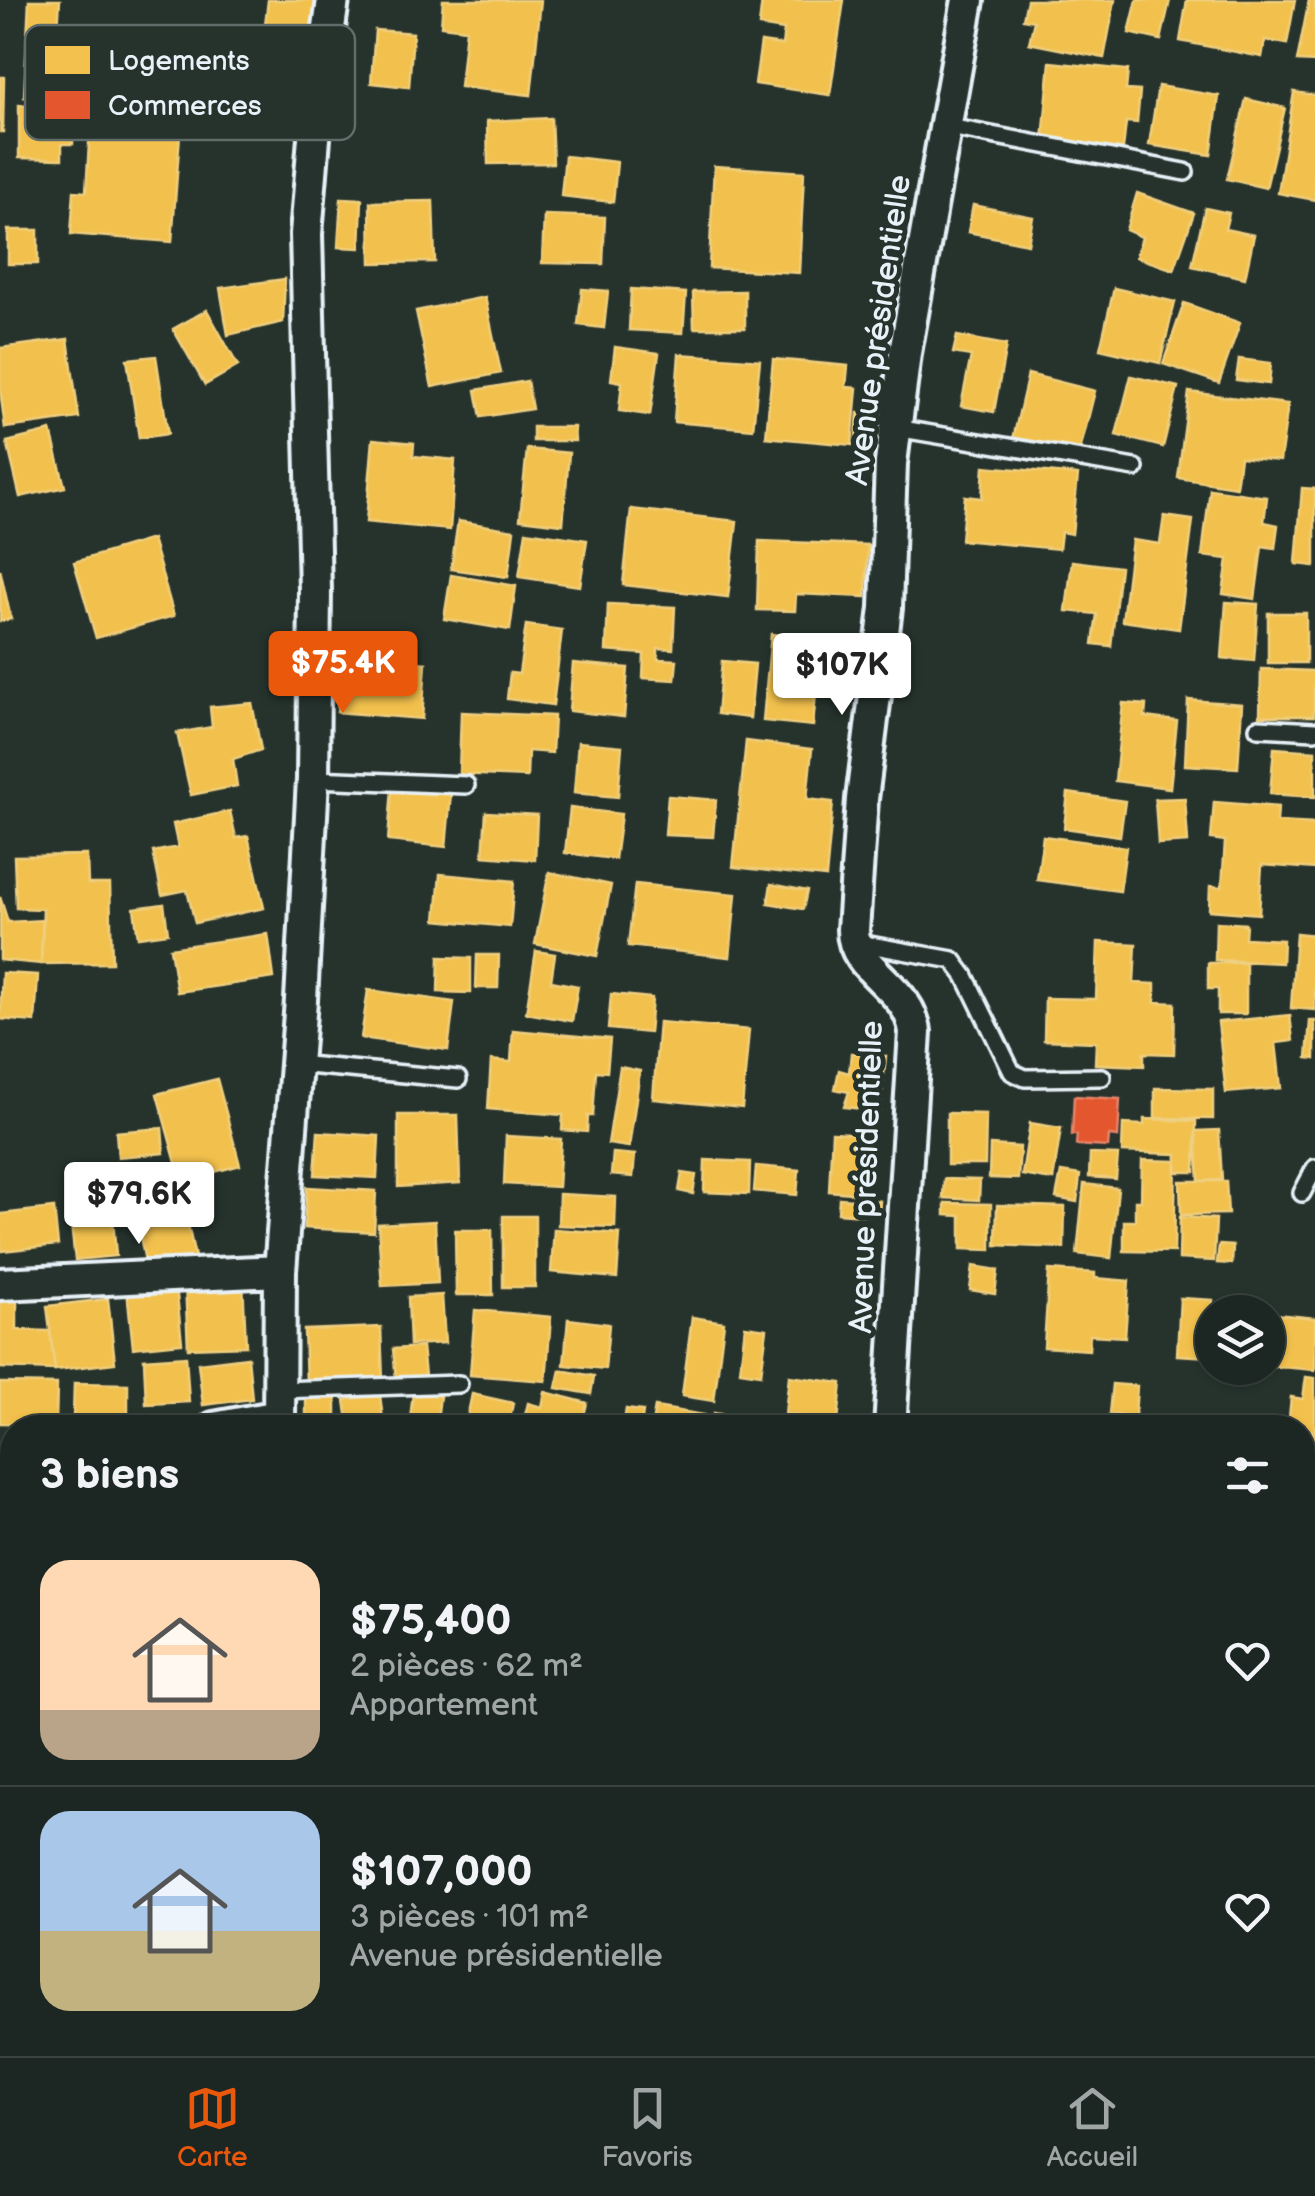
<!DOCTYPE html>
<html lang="fr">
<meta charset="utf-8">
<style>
body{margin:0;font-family:"Balsamiq Sans",sans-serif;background:#252e2a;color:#f1f3f6;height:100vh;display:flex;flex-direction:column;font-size:38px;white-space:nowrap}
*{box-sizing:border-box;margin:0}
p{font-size:32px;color:#a0a5a5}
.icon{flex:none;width:55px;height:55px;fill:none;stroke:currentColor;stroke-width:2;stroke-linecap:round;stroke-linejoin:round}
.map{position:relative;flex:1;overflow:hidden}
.drawer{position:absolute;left:0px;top:1415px;width:1315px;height:642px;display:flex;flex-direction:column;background:#1c2622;border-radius:40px 40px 0 0;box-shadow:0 2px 8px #0004,0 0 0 2px #3a4340}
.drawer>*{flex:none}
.controls{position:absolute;left:1195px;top:1295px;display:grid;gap:20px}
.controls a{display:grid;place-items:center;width:90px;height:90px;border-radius:50%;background:#1c2622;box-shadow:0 2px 8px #0004,0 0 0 2px #3a4340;font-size:50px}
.price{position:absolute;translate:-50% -85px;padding:0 22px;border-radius:10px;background:#fff;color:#222;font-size:32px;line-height:65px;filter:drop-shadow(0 2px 5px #0008)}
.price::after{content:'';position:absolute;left:50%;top:60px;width:30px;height:22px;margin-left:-15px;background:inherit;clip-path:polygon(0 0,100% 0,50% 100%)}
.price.on{background:#ea580c;color:#fff}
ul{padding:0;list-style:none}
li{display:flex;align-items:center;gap:30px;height:250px;padding:0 40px}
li+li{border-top:2px solid #3a4340}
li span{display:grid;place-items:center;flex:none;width:280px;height:200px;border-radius:30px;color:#555}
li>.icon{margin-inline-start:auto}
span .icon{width:120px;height:120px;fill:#fffc;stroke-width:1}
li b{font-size:42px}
h2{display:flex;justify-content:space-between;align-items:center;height:120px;padding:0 40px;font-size:42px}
.menu{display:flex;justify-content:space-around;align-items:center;height:140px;border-top:2px solid #3a4340;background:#1c2622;font-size:28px;color:#a0a5a5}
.menu a{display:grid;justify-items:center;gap:5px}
.menu .on{color:#ea580c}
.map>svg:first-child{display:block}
.homes{fill:#f2c14e;stroke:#efcf81;stroke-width:2.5}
.shops{fill:#e4572e;stroke:#e5856b;stroke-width:2.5}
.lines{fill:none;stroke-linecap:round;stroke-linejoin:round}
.service-casing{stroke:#e8f1f8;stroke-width:22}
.minor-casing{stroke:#e8f1f8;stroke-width:38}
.service{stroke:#26332d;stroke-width:15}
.minor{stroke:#26332d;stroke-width:30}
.labels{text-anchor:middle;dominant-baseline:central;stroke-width:10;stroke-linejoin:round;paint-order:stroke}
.street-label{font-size:32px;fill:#e8f1f8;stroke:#26332d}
.key{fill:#26332d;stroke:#606c6a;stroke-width:2.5}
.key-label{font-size:28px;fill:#e8f1f8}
</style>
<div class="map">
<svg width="1315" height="2056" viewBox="0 0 1315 2056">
<rect width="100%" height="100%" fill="#26332d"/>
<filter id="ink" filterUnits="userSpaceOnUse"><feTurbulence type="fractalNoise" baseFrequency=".01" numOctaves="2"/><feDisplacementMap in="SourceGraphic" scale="20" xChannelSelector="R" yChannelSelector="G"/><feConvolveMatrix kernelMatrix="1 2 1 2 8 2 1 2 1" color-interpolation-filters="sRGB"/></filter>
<g filter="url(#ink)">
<path class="homes" d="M29 0H60L56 59 105 62V57L296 70 294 106 106 95V102L24 97Z
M268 0H315L309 47 263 41Z
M443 0H541L531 95 460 87 466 29 441 26Z
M762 0H844L830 95 755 84 761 42 782 45 784 30 759 26Z
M1027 0H1115L1104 58 1029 43 1034 21 1023 19Z
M1137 0H1170L1161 40 1129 33Z
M1187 0H1295L1287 44 1265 40 1262 57 1180 41Z
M1309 0H1315V62L1297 61Z
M375 30 413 33 409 87 371 83Z
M1050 62 1128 70 1126 90 1140 91 1137 123 1126 122 1123 149 1043 141Z
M0 77H4L3 132H0Z
M1158 86 1219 96 1211 155 1149 145Z
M1294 92 1315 95V200L1278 193Z
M1246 99 1285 108 1266 188 1227 179Z
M19 105 73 107V144H62V159L19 158Z
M551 118 553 163 488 164 487 121Z
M90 127 180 134 172 242 71 234 74 191 86 192Z
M565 156 617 162 613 202 561 196Z
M714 166 804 172 799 273 709 268Z
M1137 193 1194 213 1174 270 1136 257 1142 237 1126 230Z
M341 198 362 199 360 248 338 247Z
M433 201 435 262 371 263 370 202Z
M973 205 1033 217 1028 244 968 232Z
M1205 208 1229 213 1225 229 1254 235 1245 278 1192 266Z
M544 215 605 217 603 264 542 263Z
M8 230H38V264H8Z
M285 279 283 322 228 335 220 288Z
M1114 288 1175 302 1160 363 1100 349Z
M582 289 608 291 604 328 578 325Z
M631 289 686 293 683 333 629 330Z
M745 291V328H694L693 292Z
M485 297 501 373 432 387 416 311Z
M1184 303 1240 323 1219 383 1163 364Z
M207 310 238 366 205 385 173 329Z
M957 336 1006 345 994 412 961 406 971 356 953 353Z
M68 339 79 418 5 428 0 389V348Z
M615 347 659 353 650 415 619 411 622 382 611 380Z
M679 354 760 360 753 429 674 422Z
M156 356 168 434 139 438 127 359Z
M773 359 848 366 846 387 857 388 852 445 766 437Z
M1239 359 1271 363 1269 384 1236 380Z
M1028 374 1095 391 1079 455 1013 439Z
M1131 376 1178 387 1163 447 1116 435Z
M527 381 532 409 481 417 476 390Z
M1189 392 1288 404 1280 461 1240 457 1236 487 1178 478Z
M858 413 876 415 873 441 856 439Z
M533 427H574L575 441H533Z
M51 431 65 487 20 497 7 442Z
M373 439 414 443 413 456 455 460 450 530 366 522Z
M527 449 569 453 563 524 520 519Z
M984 466 1078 475 1072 534 1061 532 1059 549 961 540 965 496 982 498Z
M1302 488 1315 489V566L1296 564Z
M1210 489 1267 497 1264 522 1278 525 1275 548 1262 546 1255 599 1223 594 1228 559 1202 556Z
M631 509 737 521 728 597 623 585Z
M1164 516 1193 520 1179 629 1122 621 1132 540 1160 544Z
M458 521 514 530 508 577 451 569Z
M526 531 587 540 580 586 519 577Z
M152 539 174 616 96 638 74 562Z
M759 541 868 545 866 597 796 594 795 611 757 610Z
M1072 561 1120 567 1111 646 1093 644 1097 614 1066 611Z
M0 569 11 619 0 621Z
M451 575 516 586 510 630 444 619Z
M1226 602 1258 604 1254 661 1222 658Z
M608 604 675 607 673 649 658 648V659L677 660 675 680 643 678 644 654 606 651Z
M1268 613H1306V663H1268Z
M526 625 562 630 553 705 507 699 510 673 519 674Z
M771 634 821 639 813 726 763 721Z
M342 656 426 663 422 719 337 712Z
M722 661 755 664 750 718 717 714Z
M573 663 628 668 624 717 569 711Z
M1261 669 1314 671V716H1260Z
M1188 700 1242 704 1238 768 1185 765Z
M252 703 261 750 233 759 237 786 191 795 177 733 212 727 210 707Z
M1123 703 1146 705 1145 717 1177 721 1170 788 1115 781Z
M461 712 554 716 552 753 528 751 527 777 459 774Z
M746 741 812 749 807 799 833 802 826 877 733 867Z
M578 742 622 746 618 797 574 793Z
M1274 748 1315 751V797L1270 794Z
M392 788 451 793 446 847 388 841Z
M1068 793 1125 801 1120 836 1064 828Z
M668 796 716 800 713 837 665 835Z
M1185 798 1188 842 1158 844 1155 799Z
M1214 802 1278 807 1277 822 1315 824V869L1262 865 1259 914 1209 910 1210 886 1222 887 1225 841 1211 839Z
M570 808 621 814 615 859 565 853Z
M230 811 236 838 248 836 264 908 195 923 187 890 162 895 153 852 178 847 173 824Z
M486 812 537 815 535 860 483 856Z
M1043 836 1126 847 1120 891 1037 880Z
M87 855 88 884H110L112 963 41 964 43 909 16 908 14 856Z
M549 872 611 885 597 956 535 944Z
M440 874 514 881 510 927 436 920Z
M635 884 736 894 730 957 628 946Z
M771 884 807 891 803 909 768 903Z
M0 897 8 922 43 920 41 964 0 960Z
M164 904 168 933 138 937 134 908Z
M1216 922 1246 924 1245 938 1283 940 1282 963 1215 960Z
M1296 933 1315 935V1010L1291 1008Z
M268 934 274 978 177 992 170 948Z
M1098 942 1136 944 1134 983 1155 984V1002L1175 1003 1174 1054 1144 1053V1066L1095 1064 1096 1042 1044 1040 1045 998 1096 999Z
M536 951 555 954 551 981 578 986 572 1021 526 1013Z
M477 955H499L498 988H476Z
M439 957 471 958V993L438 992Z
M1208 963H1246V1014H1218V989H1208Z
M2 973 38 975 35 1022 0 1019Z
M368 990 454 1002 448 1050 361 1038Z
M611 994 652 998 649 1033 608 1029Z
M1290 1015 1293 1041 1276 1043 1281 1088 1226 1093 1218 1022Z
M1310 1021H1315V1059L1307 1058Z
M659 1022 749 1030 742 1108 653 1099Z
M513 1030 610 1039 607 1072 596 1071 593 1116H588L587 1132 562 1130 563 1115 488 1109 491 1060 511 1062Z
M851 1053 886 1056 880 1111 844 1107 849 1092 835 1089 839 1070 849 1073Z
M620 1067 640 1071 629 1147 608 1144Z
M217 1079 240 1165 181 1181 157 1094Z
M1155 1088 1213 1089V1119L1155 1118Z
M947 1113 986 1114 985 1165H947Z
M398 1115H458L460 1183 398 1187Z
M1144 1119 1196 1121 1195 1172H1176L1177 1154 1122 1152 1123 1124 1144 1125Z
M1030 1123 1061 1128 1053 1180 1022 1175Z
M162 1128 164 1153 118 1157 116 1132Z
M1219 1130 1222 1180 1199 1181 1196 1131Z
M318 1132 379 1136 377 1178 315 1175Z
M832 1132 866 1134 862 1194 829 1191Z
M506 1136 561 1139 558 1187 504 1184Z
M990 1145 1020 1147 1018 1179 989 1178Z
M613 1153 635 1155 633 1177 611 1175Z
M1090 1154 1118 1155 1116 1179 1089 1177Z
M705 1160 750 1162 749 1194 704 1192Z
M1142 1160 1176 1161 1174 1252 1124 1251V1221H1135V1201H1141Z
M756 1166 799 1170 797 1195 754 1191Z
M1061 1172 1080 1175 1077 1202 1056 1198Z
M682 1173 696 1175 693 1194 679 1191Z
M944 1179 980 1180 979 1200 943 1198Z
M1180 1181H1226L1228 1214 1181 1215Z
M1084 1184 1118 1188 1111 1258 1077 1254Z
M307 1187 376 1191 374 1232 304 1228Z
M559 1194 616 1197 615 1227 558 1225Z
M182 1197 195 1257 146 1266 134 1206Z
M839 1198 880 1201 879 1216 838 1213Z
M945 1203 991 1204V1250L961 1249V1216L945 1215Z
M997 1205 1065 1207 1064 1248 996 1245Z
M54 1208 58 1245 1 1251 0 1214Z
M503 1216H535V1287H503Z
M1180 1217 1216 1219 1214 1261 1179 1259Z
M113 1219 116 1256 75 1260 71 1224Z
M435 1221 438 1283 382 1286 378 1224Z
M554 1229 620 1234 617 1278 551 1272Z
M455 1230H492L493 1295H456Z
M1219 1245 1233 1246 1232 1264 1217 1263Z
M973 1266 998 1270 995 1294 970 1290Z
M1049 1270 1095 1273V1278L1129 1281 1125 1337 1090 1335 1089 1350 1044 1347Z
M243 1281 246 1346 188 1348 185 1283Z
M176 1286 182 1343 133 1348 127 1290Z
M0 1295 17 1297V1330L50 1331 55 1370 0 1368Z
M442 1295 445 1343 410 1345 408 1297Z
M1180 1298 1213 1300 1210 1357 1177 1355Z
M108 1299 115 1363 55 1370 47 1306Z
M475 1310 551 1317 546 1381 470 1375Z
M1275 1314 1315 1318V1370L1270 1366Z
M692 1317 724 1322 714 1401 682 1396Z
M568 1319 609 1324 605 1369 564 1365Z
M745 1326 767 1329 761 1374 740 1371Z
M381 1327 383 1381 306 1383 304 1330Z
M422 1347 425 1376 396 1379 393 1349Z
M186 1356 189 1402 146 1404 144 1359Z
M248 1357 252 1399 203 1405 198 1363Z
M560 1370 594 1376 591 1394 556 1388Z
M789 1376 842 1383 838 1421 785 1414Z
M1306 1377 1315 1378V1431L1288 1428 1291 1397 1303 1399Z
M0 1383 57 1384 56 1424 0 1423Z
M74 1383 128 1384V1418H73Z
M1112 1384 1137 1386 1135 1416 1109 1414Z
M545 1392 587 1403 581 1428H522L528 1403 542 1407Z
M413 1393 440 1396 436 1428H409Z
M472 1394 513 1403 508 1428H465Z
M380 1395 384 1428H349L345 1400Z
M306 1399H336V1428H306Z
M655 1407 704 1415 702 1428H651Z
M626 1409 643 1411 641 1428H623Z
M714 1413 768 1422V1428H712Z
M1310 1431 1315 1432V1499L1303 1498Z
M12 1440V1487L8 1488 0 1444Z
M0 1483 12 1531V1545L0 1548Z
M1309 1571 1315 1572V1596H1307Z
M1 1578 12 1580 11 1612 0 1610Z
M0 1617 12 1619V1658L0 1655Z
M0 1713 12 1715V1736L0 1735Z
M0 1742 12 1743V1767H0Z
M1302 1833H1315V1876L1302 1875Z
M0 1893 12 1895V1915L0 1912Z
M1302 1939H1315V2012H1302Z
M0 1969 12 1972 10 2008 0 2006Z
M1302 2021 1315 2022V2056H1267L1268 2045H1302Z
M72 2045H130L127 2056H113Z
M152 2045H198L228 2051 227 2056H150Z
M299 2045 342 2047 340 2056H297Z
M372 2045 416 2046V2056H372Z
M692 2045H738L739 2056H694Z
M745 2045H781L783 2056H748Z
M1127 2045H1178V2056H1127Z
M1195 2045H1253L1254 2051 1195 2053Z
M441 2047 469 2048 470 2056H495H441Z"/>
<path class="shops" d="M1074 1096 1120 1099 1118 1137 1109 1136 1108 1147 1076 1145 1077 1135H1072Z"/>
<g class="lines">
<defs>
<path id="service" d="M944 126 1185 172
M896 428 1135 468
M1258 728 1315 731
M313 779 466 785
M853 942 953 960 965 976 1012 1072 1025 1078 1102 1077
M296 1064 458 1079
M1302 1193 1315 1168
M279 1390 459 1384
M584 2056V2045"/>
<path id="minor" d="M0 1284 280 1271
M214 1428 279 1416
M279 1428 280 1271 301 1000 313 779 315 590 306 234 315 126 333 0
M890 1428 915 1032C910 986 853 972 853 930L862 799 886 608 891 463 905 353 968 0
M0 1703 12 1704
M1302 1805 1315 1806
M900 2045 902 2056
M271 2056 273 2045"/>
</defs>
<use href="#service" class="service-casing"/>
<use href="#minor" class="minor-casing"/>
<use href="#service" class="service"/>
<use href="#minor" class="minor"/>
</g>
</g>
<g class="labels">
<g class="street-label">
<text transform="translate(879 330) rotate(-82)">Avenue présidentielle</text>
<text transform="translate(867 1177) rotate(-88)">Avenue présidentielle</text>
</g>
</g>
<rect x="25" y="25" width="330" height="115" rx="15" class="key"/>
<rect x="45" y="46" width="45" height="28" fill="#f2c14e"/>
<rect x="45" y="91" width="45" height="28" fill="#e4572e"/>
<g class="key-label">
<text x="108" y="70">Logements</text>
<text x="108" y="115">Commerces</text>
</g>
</svg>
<div class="controls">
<a><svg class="icon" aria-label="layers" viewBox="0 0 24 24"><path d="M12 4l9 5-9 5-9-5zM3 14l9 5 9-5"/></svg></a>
</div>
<b class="price on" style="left:343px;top:716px">$75.4K</b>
<b class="price" style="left:842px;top:718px">$107K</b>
<b class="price" style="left:139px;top:1247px">$79.6K</b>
<section class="drawer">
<h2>3 biens<svg class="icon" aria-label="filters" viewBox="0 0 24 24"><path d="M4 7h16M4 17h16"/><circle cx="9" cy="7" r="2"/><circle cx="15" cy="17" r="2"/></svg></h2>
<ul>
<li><span style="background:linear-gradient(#ffd9b3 75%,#b9a48a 0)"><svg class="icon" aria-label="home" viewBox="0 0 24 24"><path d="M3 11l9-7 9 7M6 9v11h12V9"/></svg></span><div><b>$75,400</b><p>2 pièces · 62 m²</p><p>Appartement</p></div><svg class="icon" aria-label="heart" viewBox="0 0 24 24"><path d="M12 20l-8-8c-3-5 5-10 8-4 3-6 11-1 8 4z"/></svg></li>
<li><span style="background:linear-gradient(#a9c7e8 60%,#c2b280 0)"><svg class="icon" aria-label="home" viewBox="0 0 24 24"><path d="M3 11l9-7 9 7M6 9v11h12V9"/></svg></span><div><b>$107,000</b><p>3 pièces · 101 m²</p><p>Avenue présidentielle</p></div><svg class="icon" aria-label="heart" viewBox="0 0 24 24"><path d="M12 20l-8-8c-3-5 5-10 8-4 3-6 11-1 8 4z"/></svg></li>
</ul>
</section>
</div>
<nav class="menu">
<a class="on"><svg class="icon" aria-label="map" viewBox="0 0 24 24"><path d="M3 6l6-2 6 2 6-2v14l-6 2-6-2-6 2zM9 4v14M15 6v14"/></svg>Carte</a>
<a><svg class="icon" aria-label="saved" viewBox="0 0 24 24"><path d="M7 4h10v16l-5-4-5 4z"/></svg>Favoris</a>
<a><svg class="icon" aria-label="home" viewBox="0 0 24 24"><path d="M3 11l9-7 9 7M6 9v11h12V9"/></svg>Accueil</a>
</nav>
